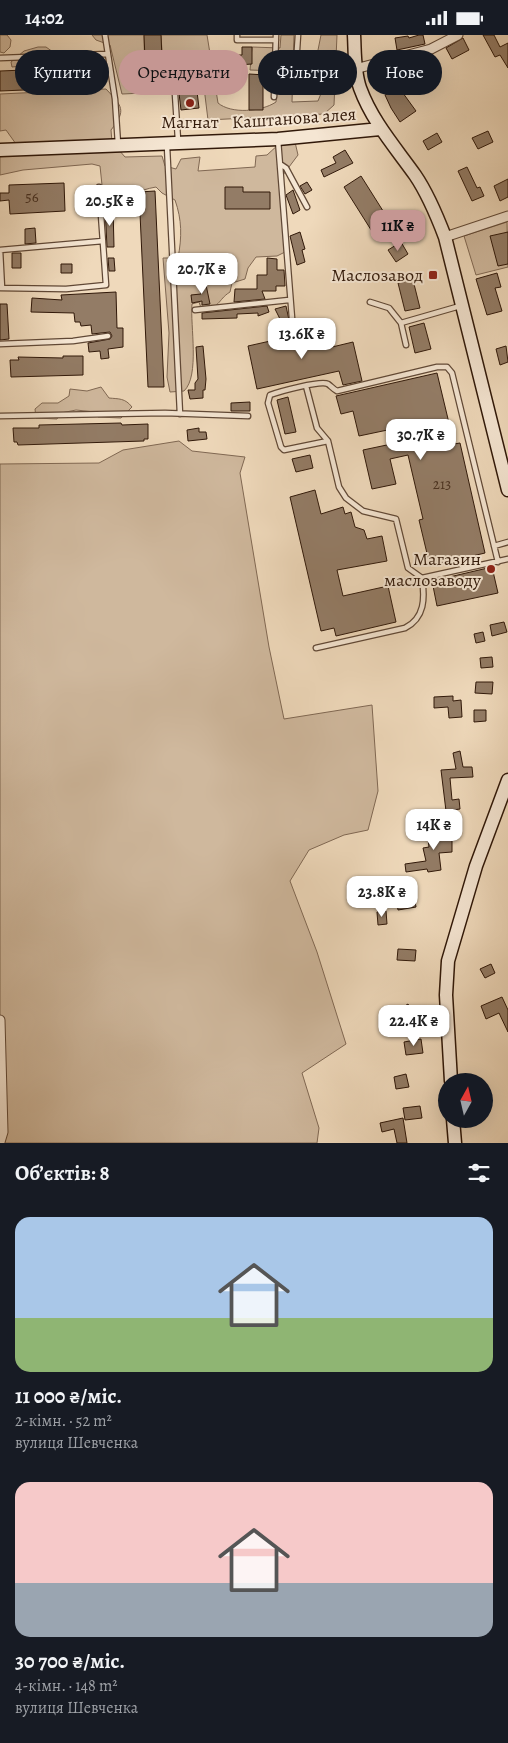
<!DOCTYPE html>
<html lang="uk">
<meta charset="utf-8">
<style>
body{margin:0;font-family:Alegreya,serif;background:#20242c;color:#f1f3f6;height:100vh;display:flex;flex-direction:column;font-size:19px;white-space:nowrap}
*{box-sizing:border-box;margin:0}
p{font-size:16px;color:#9ea1a6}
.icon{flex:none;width:28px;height:28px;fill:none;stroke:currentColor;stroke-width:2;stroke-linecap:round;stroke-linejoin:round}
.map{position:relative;height:1108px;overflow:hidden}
.details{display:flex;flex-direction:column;background:#171b24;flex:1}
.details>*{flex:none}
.guide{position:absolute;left:15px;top:15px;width:479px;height:45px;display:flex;gap:10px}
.needle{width:32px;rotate:8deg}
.controls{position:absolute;left:438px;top:1038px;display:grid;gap:10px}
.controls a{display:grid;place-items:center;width:55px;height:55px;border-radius:50%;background:#171b24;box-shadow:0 5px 20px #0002;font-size:25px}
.price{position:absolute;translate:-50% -42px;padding:0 11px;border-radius:10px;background:#fff;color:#222;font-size:16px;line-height:32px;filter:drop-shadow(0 1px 2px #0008)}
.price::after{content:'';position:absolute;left:50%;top:30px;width:15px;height:11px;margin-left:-8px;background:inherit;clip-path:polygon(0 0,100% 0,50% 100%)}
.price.selected{background:#c59692;color:#111}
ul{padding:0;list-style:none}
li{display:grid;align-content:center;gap:10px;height:265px;padding:0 15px}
li span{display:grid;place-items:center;height:155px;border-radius:15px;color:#555}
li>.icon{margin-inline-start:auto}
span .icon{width:90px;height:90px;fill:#fffc;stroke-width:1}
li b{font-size:21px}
h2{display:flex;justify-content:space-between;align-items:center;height:60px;padding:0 15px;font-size:21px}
.pill{padding:0 18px;border-radius:22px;background:#171b24;box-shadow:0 5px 20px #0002;font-size:18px;line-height:45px}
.pill.selected{background:#c59692;color:#111}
.status{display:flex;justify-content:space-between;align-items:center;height:35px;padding:0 25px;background:#171b24;direction:ltr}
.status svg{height:14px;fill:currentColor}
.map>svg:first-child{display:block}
.green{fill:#cfb89d;stroke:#806853}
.building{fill:#937c66;stroke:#301809}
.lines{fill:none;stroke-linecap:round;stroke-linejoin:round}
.lane-casing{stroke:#604836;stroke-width:7}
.street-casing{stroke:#604836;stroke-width:11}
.secondary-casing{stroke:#301809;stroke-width:15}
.lane{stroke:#f5e6d3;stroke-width:4.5}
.street{stroke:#f5e6d3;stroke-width:9}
.secondary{stroke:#f5e6d3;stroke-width:12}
.poi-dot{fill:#8f2418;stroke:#f5e6d3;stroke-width:2}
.labels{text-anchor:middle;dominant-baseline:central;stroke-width:4;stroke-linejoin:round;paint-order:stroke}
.number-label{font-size:15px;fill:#493120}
.street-label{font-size:18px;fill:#301809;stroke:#f5e6d3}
.poi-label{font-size:18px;fill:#301809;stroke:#f5e6d3;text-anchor:end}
</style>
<div class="status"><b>14:02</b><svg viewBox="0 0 49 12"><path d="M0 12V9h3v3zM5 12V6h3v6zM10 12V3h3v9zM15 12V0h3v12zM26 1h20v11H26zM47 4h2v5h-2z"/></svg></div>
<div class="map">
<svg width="508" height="1108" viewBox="0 0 508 1108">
<rect width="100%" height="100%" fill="#efd9bb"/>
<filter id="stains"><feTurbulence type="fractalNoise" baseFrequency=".004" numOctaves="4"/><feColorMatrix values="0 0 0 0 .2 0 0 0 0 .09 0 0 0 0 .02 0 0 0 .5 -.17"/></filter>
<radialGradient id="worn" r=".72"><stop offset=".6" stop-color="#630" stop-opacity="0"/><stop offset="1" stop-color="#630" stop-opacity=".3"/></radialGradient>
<path class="green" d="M0 0H7L11 5 10 12 4 18 0 17Z
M92 0H144L145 58 122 59 110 10 96 5Z
M161 0H207L218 68C231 79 261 77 276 67L279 36 250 35 252 12 280 13 281 0H294L292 67 318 66 324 51 323 27 318 15 321 0H337L334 70 324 79 208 85 201 28C187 26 176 37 163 34Z
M38 12H46L53 17 55 28 12 32 11 27 24 16Z
M106 54C122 71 127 75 111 95L112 107 125 122 162 121 165 131 176 134 181 124 200 122 198 136 255 132 256 121 267 120 279 109 295 107 298 120 283 140 285 217 277 221 256 222 248 233 245 244 232 248 230 257C217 265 221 274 201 273L199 267 192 269C190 290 200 341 184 356L170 357 167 342 169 298 163 223H178C182 202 182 185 175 165L162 158 156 152C138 155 122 164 104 169L100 131 92 129 23 135 0 140V115L16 109 6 95 0 96V59Z
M507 187 508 232 476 240 464 201Z
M101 352 109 363C119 364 125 363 132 372L121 383 98 382 95 377 76 375 61 378 57 384 36 383 35 374 42 368H58L69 361 70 354 87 356Z
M179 406 192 416 245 422 240 438 269 612 284 684 372 670 378 756 368 795 344 800 309 815 290 846 317 917 346 1009 302 1038 319 1093 317 1108H0V429L99 428 123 415Z"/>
<path class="building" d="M144 0H161L163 47 146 48Z
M419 0H423L425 9 397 15 395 3 408 1 409 3Z
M483 0H494L500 12 508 8V33L500 20 495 22Z
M463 3 469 15 452 24 446 13Z
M242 12H252V29L237 30 236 20H242Z
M96 32 97 52 0 56V36Z
M383 37 388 51 380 54 375 40Z
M249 39 266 40V48H263V75H249Z
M196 48 199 73 181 75 178 50Z
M400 54 416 76 400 87 391 73 385 60Z
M488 96 493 107 478 114 472 103Z
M437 98 442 107 428 115 423 106Z
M345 115 353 128 324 142 321 135 336 128 333 122Z
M467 132 477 153 480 152 484 161 472 166 458 136Z
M361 141 390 187 373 198 344 152Z
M508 144V162L500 166 494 151Z
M307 147 312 155 305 159 300 151Z
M64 148 65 176 10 179 9 165 0 166V158H9V150Z
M225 152H243V157H270V174H225Z
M293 155 300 175 293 179 286 160Z
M155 156 164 352H148L139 157Z
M105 172H113L114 212H107Z
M35 193 36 208 25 209V194Z
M300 197 305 214 302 215 305 227 297 230 290 201Z
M508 197V229L498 231 490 201Z
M401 207 408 219 396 227 388 215Z
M12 218H21V233H12Z
M108 223H114L115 236H109Z
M267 223 277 224V235H284L285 251H276V256H262L265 264 234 267 235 254H257V240H267Z
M61 229H72V238H61Z
M497 238 501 252 495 253 502 276 487 280 476 244Z
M201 245H205L210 269 202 270V266L192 268 191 260 201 259Z
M413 245 420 273 405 276 398 248Z
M116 257 117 293H123V312L108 314 109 323 101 324 100 316 89 317 88 308 110 304 112 301 110 297 92 299 91 290 81 291 80 287H75L74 278 31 277 32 263 62 265 61 260Z
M0 269H7L9 304 0 305Z
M267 271 269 277 258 281V278L237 279V283L202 284V278Z
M286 271 289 285 282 288 275 274Z
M424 288 431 314 415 318 409 292Z
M324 294 328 313 353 307 362 346 343 350 339 336 257 354 248 311Z
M203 311 206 344 205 355H203V363L190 364 188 355H195V348L198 344 196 312Z
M506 311 508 327 500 330 496 314Z
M63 321H83V340L11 342 10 325H19L18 322 63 323Z
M437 338 454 409 460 408 485 518 430 531 419 485 423 484 408 420 390 424 396 449 372 454 363 415 401 407 397 393 359 401 353 376 341 379 336 361Z
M288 362 296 397 285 399 277 365Z
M250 367V376H231V368Z
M121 388 122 390 148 389V404H144V406L18 410 17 407H14L13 393H39V390Z
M199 393V397H206L207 404 188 406 187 395Z
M310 420 313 433 296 437 292 424Z
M315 455 321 479 343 472 345 479 351 477 355 492 364 495 367 504 382 501 387 526 337 535 343 561 388 551 396 587 336 601 334 593 321 596 290 462Z
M492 532 498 558 437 571 432 546Z
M504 587 507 597 492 601 490 590Z
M483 597 485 606 476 608 474 599Z
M492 622 493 632 481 633 480 623Z
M476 647H493L492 659 475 658Z
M453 661V666L461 665 462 682 449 683 448 672 434 673V662Z
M474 675H486V686L474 687Z
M460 716 463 732H472L473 742 450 743 452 765 459 764 460 774 446 776 441 735 456 734 453 718Z
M452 794V817L439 818 441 835 428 837 427 834 406 837 405 829 426 826 423 813 429 812 427 797Z
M414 861 416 872 398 875 396 863Z
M386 876 387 889 378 890 377 877Z
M398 914 416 915 415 926 397 925Z
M491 929 495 938 485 943 480 934Z
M502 962 508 975V997L499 978 486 984 481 971Z
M408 969 414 980 399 988 393 978Z
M421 1004 423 1018 406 1020 404 1007Z
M406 1039 409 1052 396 1054 394 1042Z
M420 1071 422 1083 405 1085 403 1073Z
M403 1083 407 1108H397L394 1094 382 1097 380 1088Z"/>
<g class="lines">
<defs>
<path id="lane" d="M105 0 115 64 118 109
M237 0V5H276
M297 15 298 0
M0 23 107 19
M174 44 178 105
M274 62 276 0
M278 105 292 283
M167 111 180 379
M280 129 286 133 307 172
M0 215 103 206
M0 215 2 253
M0 253 66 254 106 250 99 152
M370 267 389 273 401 288
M195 275 289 265
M0 309 73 306 108 301
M406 310 401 288 460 271
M306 351 317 393 328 406 339 452 346 463 363 476 396 484 408 533 422 543C425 563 425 583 405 593L316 613
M0 381 165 378 248 381
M328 406 284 415 281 412 268 368 270 360C278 357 321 345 328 349 331 351 333 354 337 356L437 332H447L452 338 498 527
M494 511 508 507
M422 543 508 524"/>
<path id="street" d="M355 34 431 14 458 0
M445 202 508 181
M0 985 3 1097 0 1107"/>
<path id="secondary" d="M354 0C355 17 354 36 360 53 372 86 395 112 415 140 428 159 437 181 445 202L508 455
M0 115 278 104 380 94
M451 1046 446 960 448 926 476 831 508 745
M453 1084 455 1108"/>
</defs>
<use href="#lane" class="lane-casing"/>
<use href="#street" class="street-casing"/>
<use href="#secondary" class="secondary-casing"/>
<use href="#lane" class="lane"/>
<use href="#street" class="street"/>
<use href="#secondary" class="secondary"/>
</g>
<g class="poi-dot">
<circle cx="190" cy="68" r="5"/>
<rect x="428" y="235" width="10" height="10" rx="2.5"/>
<circle cx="491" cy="534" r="5"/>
</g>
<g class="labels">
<g class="number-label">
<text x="32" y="162">56</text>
<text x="442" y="449">213</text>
</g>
<g class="street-label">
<text transform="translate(294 83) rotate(-4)">Каштанова алея</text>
</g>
<g class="poi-label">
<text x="190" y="87" text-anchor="middle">Магнат</text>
<text x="423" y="240">Маслозавод</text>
<text x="481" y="524">Магазин<tspan x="481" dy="21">маслозаводу</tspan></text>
</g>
</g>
<rect width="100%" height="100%" filter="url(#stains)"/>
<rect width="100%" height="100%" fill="url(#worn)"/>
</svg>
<div class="controls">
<a><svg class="needle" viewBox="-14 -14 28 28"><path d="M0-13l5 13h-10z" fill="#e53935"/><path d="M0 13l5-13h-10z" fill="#9ea1a6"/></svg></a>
</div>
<b class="price" style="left:110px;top:192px">20.5K ₴</b>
<b class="price selected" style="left:398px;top:217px">11K ₴</b>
<b class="price" style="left:202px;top:260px">20.7K ₴</b>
<b class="price" style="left:302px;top:325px">13.6K ₴</b>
<b class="price" style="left:421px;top:426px">30.7K ₴</b>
<b class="price" style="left:434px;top:816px">14K ₴</b>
<b class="price" style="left:382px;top:883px">23.8K ₴</b>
<b class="price" style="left:414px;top:1012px">22.4K ₴</b>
<div class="guide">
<a class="pill">Купити</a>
<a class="pill selected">Орендувати</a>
<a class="pill">Фільтри</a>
<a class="pill">Нове</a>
</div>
</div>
<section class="details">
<h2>Об’єктів: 8<svg class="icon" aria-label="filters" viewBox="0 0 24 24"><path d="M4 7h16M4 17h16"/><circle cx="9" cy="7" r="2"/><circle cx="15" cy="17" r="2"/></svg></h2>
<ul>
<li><span style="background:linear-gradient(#a9c7e8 65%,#8fb573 0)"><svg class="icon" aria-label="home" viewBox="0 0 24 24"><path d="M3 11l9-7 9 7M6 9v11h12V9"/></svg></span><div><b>11 000 ₴/міс.</b><p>2-кімн. · 52 m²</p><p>вулиця Шевченка</p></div></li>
<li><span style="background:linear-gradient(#f6c9c9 65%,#9aa5b1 0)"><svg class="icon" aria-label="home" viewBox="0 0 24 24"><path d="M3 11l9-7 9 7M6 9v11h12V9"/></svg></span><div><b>30 700 ₴/міс.</b><p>4-кімн. · 148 m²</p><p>вулиця Шевченка</p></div></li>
</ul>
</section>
